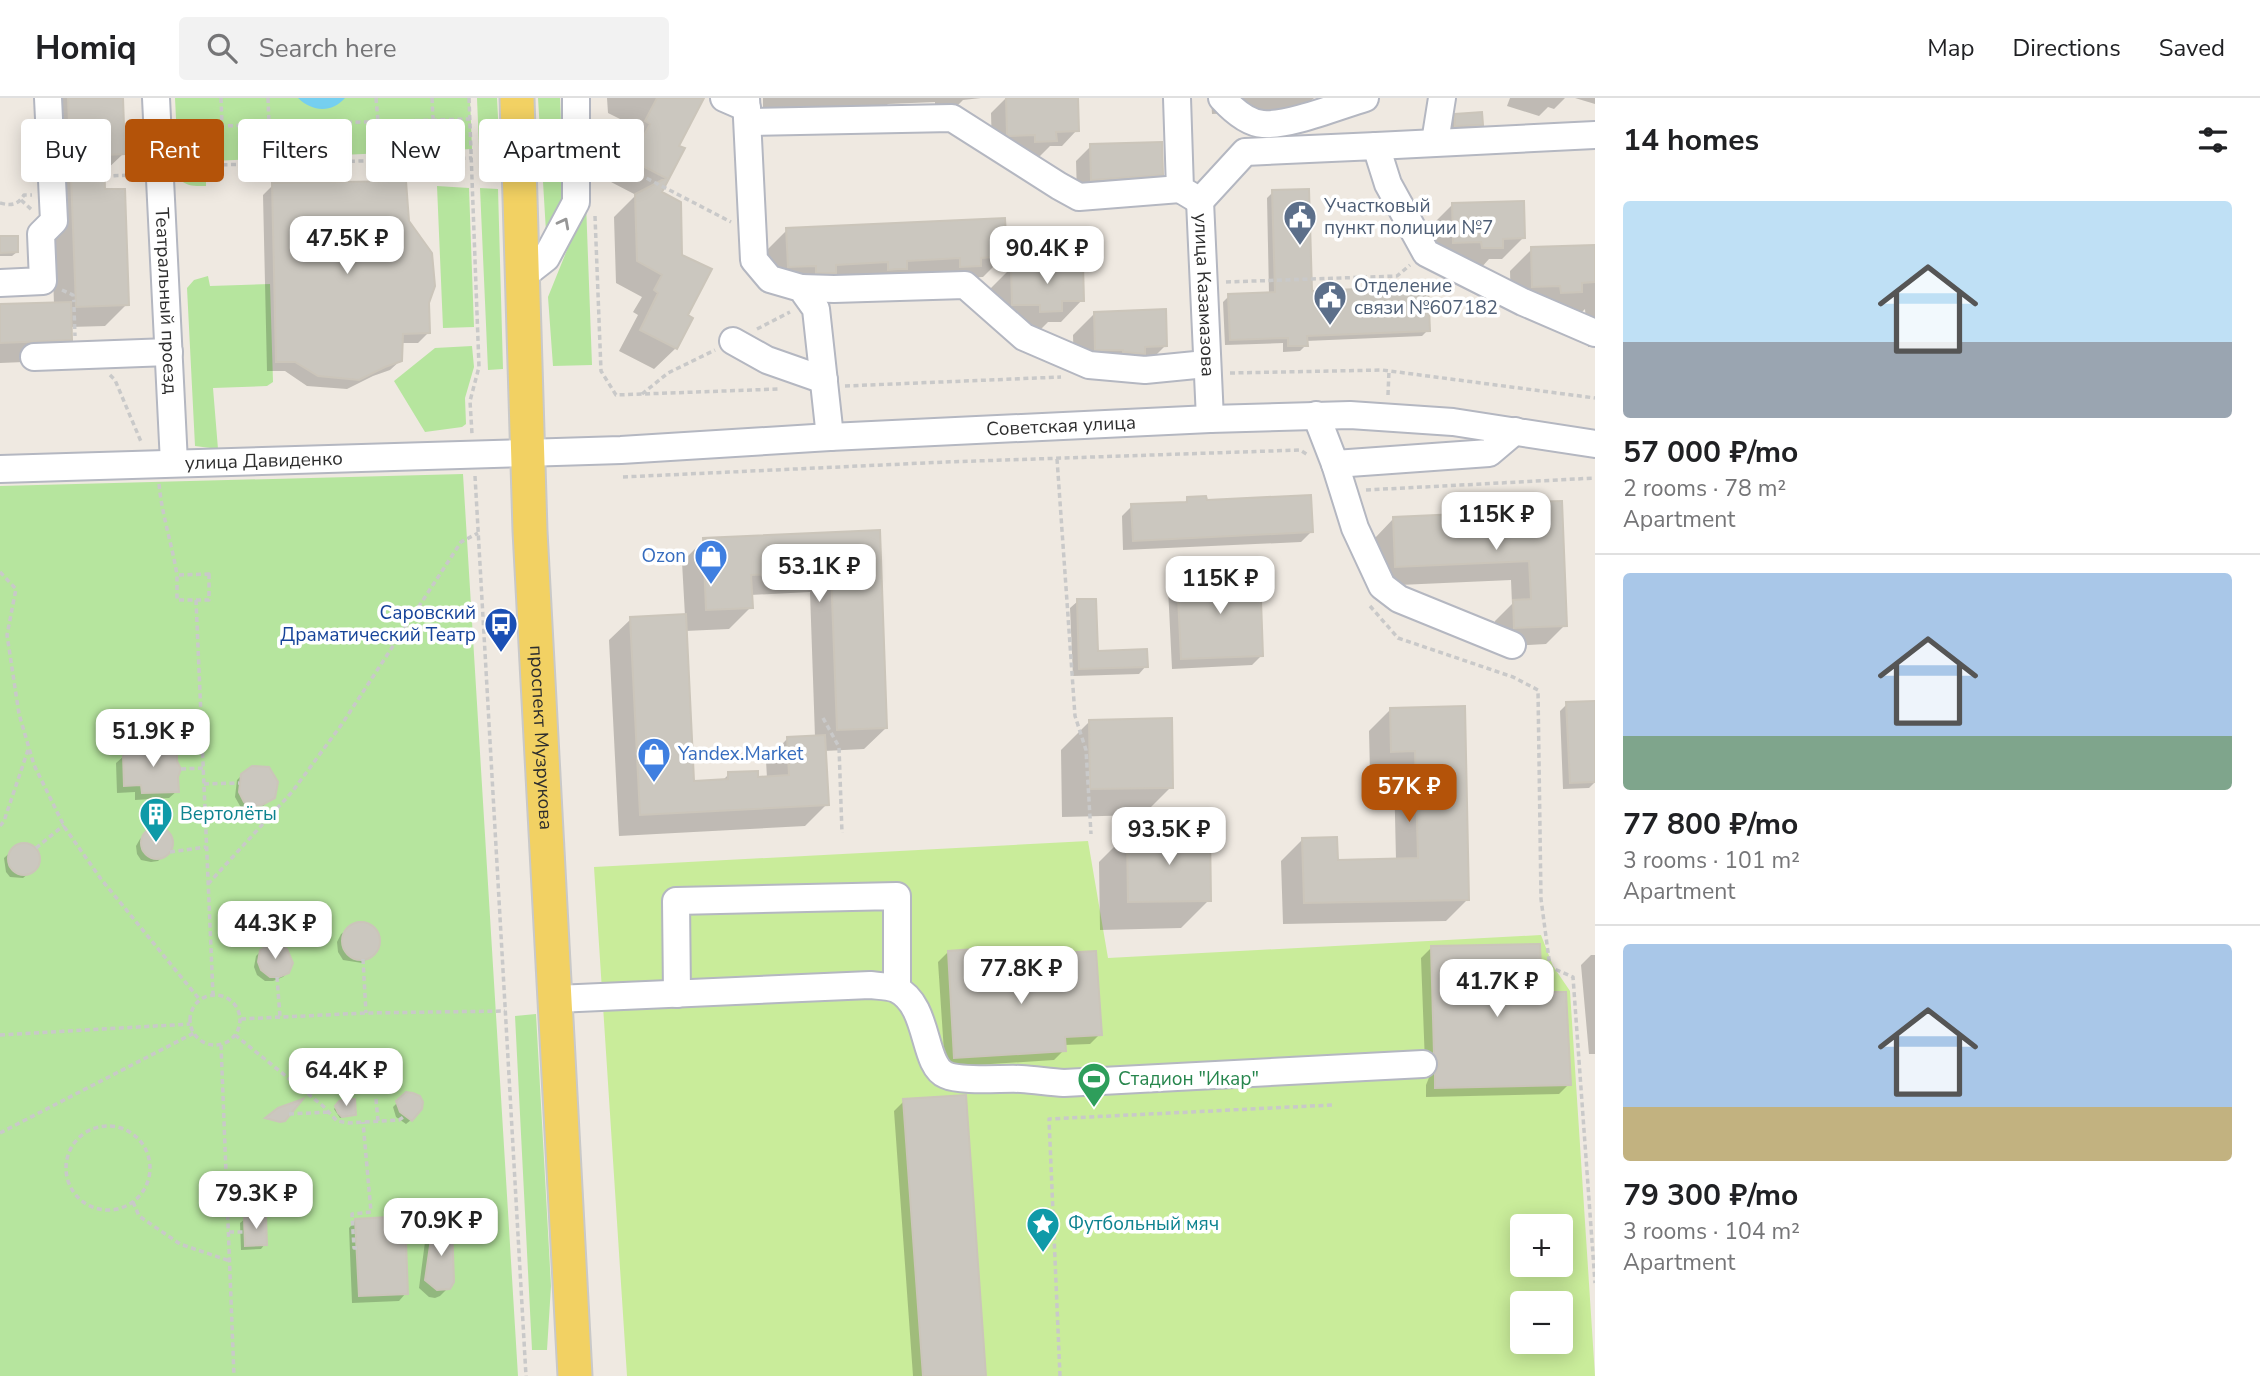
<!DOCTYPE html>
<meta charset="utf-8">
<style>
body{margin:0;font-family:"Nunito Sans",sans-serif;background:#f2f2f2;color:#202124;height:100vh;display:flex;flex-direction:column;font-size:26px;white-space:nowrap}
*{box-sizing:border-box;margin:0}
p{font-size:23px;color:#757577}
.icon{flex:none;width:38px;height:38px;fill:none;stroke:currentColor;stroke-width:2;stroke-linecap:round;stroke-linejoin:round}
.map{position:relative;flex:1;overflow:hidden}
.side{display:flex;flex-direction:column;background:#fff;width:665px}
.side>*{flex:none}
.guide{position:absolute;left:21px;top:21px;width:665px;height:63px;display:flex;gap:14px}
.tools{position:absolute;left:1510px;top:1116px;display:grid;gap:14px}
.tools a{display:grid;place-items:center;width:63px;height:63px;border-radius:7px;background:#fff;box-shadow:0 4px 18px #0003;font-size:35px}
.price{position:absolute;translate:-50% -60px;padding:0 16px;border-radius:14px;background:#fff;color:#222;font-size:23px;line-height:46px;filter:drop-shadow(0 2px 4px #0008)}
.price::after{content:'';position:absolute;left:50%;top:42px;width:21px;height:16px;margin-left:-10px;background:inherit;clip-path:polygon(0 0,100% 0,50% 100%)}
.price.active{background:#b45309;color:#fff}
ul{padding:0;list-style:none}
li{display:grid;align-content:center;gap:14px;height:371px;padding:0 28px}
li+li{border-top:2px solid #e0e0e0}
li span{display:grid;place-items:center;height:217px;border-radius:7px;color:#555}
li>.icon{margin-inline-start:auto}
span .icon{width:126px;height:126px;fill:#fffc;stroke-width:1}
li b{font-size:30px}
h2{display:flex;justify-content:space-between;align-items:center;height:84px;padding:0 28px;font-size:30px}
.tag{padding:0 24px;border-radius:7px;background:#fff;box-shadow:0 4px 18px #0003;font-size:24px;line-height:63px}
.tag.active{background:#b45309;color:#fff}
header{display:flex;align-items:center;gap:42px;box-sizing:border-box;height:98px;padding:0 35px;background:#fff;border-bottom:2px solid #e0e0e0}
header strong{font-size:33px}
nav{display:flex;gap:38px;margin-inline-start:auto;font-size:24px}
.search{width:490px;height:63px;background:#f2f2f2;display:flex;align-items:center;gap:18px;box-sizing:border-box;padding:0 24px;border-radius:7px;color:#757577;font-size:26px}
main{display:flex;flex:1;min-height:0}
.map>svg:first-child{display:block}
.green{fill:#b6e59e}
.pitch{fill:#c9ec9a;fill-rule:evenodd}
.water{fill:#75cff0}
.shadow{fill:#0003;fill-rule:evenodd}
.building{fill:#cbc7bf;stroke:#cbc5ba;stroke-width:2}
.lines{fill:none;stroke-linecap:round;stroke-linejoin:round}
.minor-casing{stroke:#b4b7c1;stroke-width:30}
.major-casing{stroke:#c9c9c9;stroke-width:37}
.path{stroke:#c9c9c9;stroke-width:3.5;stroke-dasharray:5 3.5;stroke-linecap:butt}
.minor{stroke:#fff;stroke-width:26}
.major{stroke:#f2d163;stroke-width:33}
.oneway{stroke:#969696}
.labels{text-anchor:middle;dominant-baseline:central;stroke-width:7;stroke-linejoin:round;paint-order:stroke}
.service-label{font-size:19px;fill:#4e5e75;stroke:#fff;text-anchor:start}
.street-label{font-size:19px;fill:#2e2e2e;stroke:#fff}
.shop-label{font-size:19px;fill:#366cbe;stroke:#fff;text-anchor:end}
.transit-label{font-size:19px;fill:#164399;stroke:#fff;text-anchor:end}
.culture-label{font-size:19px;fill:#0d838f;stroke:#fff;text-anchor:start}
.leisure-label{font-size:19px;fill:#27864d;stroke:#fff;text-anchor:start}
</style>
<header>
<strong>Homiq</strong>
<div class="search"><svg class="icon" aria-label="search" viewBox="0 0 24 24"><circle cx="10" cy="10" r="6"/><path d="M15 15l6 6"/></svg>Search here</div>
<nav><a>Map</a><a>Directions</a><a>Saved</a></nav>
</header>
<main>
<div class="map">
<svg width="1595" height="1278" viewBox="0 0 1595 1278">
<rect width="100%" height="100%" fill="#efe9e1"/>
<path class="green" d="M175 0H470L472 51 213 63 212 56 205 60 178 61Z
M477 0H497L499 38 496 48 479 49Z
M538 0H560L564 102 546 134Z
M178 71H206V88C195 88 188 89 179 81Z
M437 88 469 90 474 229 443 230Z
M480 90 498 91 503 271 488 272Z
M586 105 592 267 553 268 548 199Z
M208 178 210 188 270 186 273 284 267 288 213 290 218 351 195 348 187 190 194 182Z
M472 248 474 269 465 300 466 326 462 329 425 334 394 283 435 250Z
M463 376 518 1278H0V388Z
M536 916 551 1188 547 1252H532L515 918Z"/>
<path class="pitch" d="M1088 743 1108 860 1541 837 1553 868 1570 893 1595 1278H627L594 769ZM1522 1129H1561V1167H1522ZM1522 1206H1561V1244H1522Z"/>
<path class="water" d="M298 0H345C332 15 312 14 298 0Z"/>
<path class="shadow" d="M47 0H121L123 56 103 75 104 93 127 206 105 228 70 229V241L48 263 0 265V208L54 206Z
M607 0H695L677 49 682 51 660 95 680 158 686 218 676 250 654 271 619 253 638 217 633 214 642 199 616 185 614 119 636 97 611 84 630 48 625 45 634 28 608 15Z
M763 0H981L963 2 954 11 935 12V4L888 6 880 14 863 15V7L763 12Z
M1006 0H1076L1077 32 1062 48H1050L1040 58H1021L992 51 991 15Z
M1211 0H1314L1293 21 1236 15 1212 16Z
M1510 0H1565L1554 11 1548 9 1539 18 1507 8Z
M1575 0H1595V6Z
M1456 17 1481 26 1477 31 1451 32 1452 22Z
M1091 48 1161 76 1146 91 1077 96 1076 63Z
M273 87 408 124 427 205 428 235 418 245H401V262L390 272 373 278 347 291 307 288 285 273H267L263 97Z
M1273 94 1310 195 1428 232 1422 238 1306 243V247L1300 253 1283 254V245L1225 247 1223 204 1229 198 1269 196 1267 100Z
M1453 106 1524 139 1502 161H1489L1480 171 1432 165 1431 128Z
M787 132 1005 157 983 179 767 190 765 154Z
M0 140 17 154 12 158H0Z
M1595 149V249H1588L1585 211 1581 215 1511 210 1510 173 1532 151Z
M1011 170 1082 202 1061 224H1048L1038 234 1019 228H991L990 191Z
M1095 215 1165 248 1144 269 1074 273 1073 237Z
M1188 401 1205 404 1311 434 1301 444 1123 452 1122 418 1132 408 1183 406Z
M1527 406 1565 527 1546 546 1496 549 1495 523 1512 506 1511 482 1377 488 1375 440 1394 420 1518 415Z
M878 434 886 630 864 651 824 653 827 706 805 728 619 738 609 542 631 521 685 518 682 464 704 442ZM810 494 815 639 787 641 766 663 767 680 756 681 729 676 722 683 693 685 685 533 729 531 751 509 750 497Z
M1178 480 1262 557 1252 567 1172 571 1168 490Z
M1078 503 1096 555 1146 568 1139 576 1073 578 1070 510Z
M1567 606 1595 641V684L1589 690 1563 691 1560 613Z
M1463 610 1468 801 1446 823 1283 826 1281 763 1303 741 1336 763 1396 762 1394 674 1370 675 1369 633 1391 611Z
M1090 623 1171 689 1143 717 1062 719 1061 652Z
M140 649 176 679 177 693 169 700 135 702V694L117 695 116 665 124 658 133 657Z
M242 677 273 699 263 708 245 712 240 708 235 699 237 682Z
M152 731H161L168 735 171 743 169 753 158 763 151 764 141 762 137 756 136 748 140 741Z
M1127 736 1209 802 1181 830 1100 832 1099 764Z
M22 747 35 751 38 757 35 770 23 780 10 779 6 774 4 760 15 750Z
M355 826H367L375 832 379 840 376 853 362 865 343 862 338 854 337 844 341 836Z
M1431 850 1541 896 1569 986 1559 996 1426 999V987L1430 977 1425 966 1421 860Z
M261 853 288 874 283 879 273 883H265L257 877 254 869 256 858Z
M948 854 989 880 1053 877 1052 866 1062 856 1100 936 1090 946 1064 947V952L1054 962 945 969 938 864Z
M1591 857H1595V956H1589L1581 867Z
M406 996 411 1022 406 1026 396 1019 393 1009Z
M904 1003 984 1278H913L894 1013Z
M338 1007 354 1016 340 1020 334 1011Z
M245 1121 265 1146 261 1151 241 1152 240 1125Z
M356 1122 406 1195 399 1203 352 1205 349 1130Z
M434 1128 448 1190 440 1198 435 1200 429 1199 419 1190 426 1136Z"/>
<path class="building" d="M68 0H123L125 56 104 57 105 91H125L129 207 76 209Z
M657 0H704L679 48 685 50 662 94 681 104 682 157 712 171 688 217 693 220 677 251 640 232 658 195 654 192 662 177 637 163 635 96 666 80 631 62 650 26 645 23Z
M1006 0H1078L1079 33 1056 34 1057 43 1035 44V37L1009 38 1007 36Z
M1482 14 1483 27 1455 28V16Z
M1162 44 1163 77 1091 82 1090 46Z
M406 83 409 123 432 155 435 188 429 205 430 235 403 236 402 263 385 269 359 282 318 278 295 264H276L272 85Z
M1309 91 1312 193 1428 188 1430 233 1307 238 1308 248H1288V240L1230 242 1228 196 1275 194 1272 92Z
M1524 103 1525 140 1503 141V150H1482L1481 144 1453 145 1452 105Z
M1005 120 1007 158 981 160V168L960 169V160L907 163V171H898L888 172V164L836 167V175H816V168L788 169 786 130Z
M0 138H18V154L0 155Z
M1595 147V184L1582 185V194L1561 195 1560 188 1532 189 1531 149Z
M1083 166 1084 203H1062V213L1040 214V207H1012L1011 168Z
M71 204 72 242 0 245V206Z
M1166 211 1167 248 1145 249V256L1123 254V252H1095L1094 214Z
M1311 397 1313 434 1133 443 1131 406 1187 404V399L1206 398 1207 402Z
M1562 403 1567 528 1514 530 1513 502 1531 501 1529 463 1395 469 1393 419 1527 413 1526 404Z
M880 432 887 630 837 632 831 474 751 477 753 510 706 512 703 440Z
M1260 474 1263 558 1181 561 1177 478Z
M1077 501H1096L1098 553 1147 551 1148 569 1079 571Z
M686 516 694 683 728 681V674L758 673V679L789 677 787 639 825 637 829 707 640 717 630 519Z
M1595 603V684L1570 685 1566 604Z
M1465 608 1469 802 1304 805 1302 740 1337 739 1338 762 1418 760 1415 653 1391 654 1390 610Z
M1172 620 1173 690 1090 691 1089 622Z
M177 647V663L181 671 178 679 179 694 142 695 141 687 124 688 123 656H140L139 648Z
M252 668 269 669 278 684 275 700 262 707 250 708 244 704 239 694 241 676Z
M141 745a16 16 0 1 1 32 0a16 16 0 1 1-32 0Z
M1210 733 1211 803 1128 804 1127 734Z
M8 761a16 16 0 1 1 32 0a16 16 0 1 1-32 0Z
M342 843a19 19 0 1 1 38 0a19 19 0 1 1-38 0Z
M279 846 287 851 293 865 289 875 279 879H270L261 872 258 864 260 852 268 847Z
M1540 846 1542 894H1566L1571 987 1435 990V976L1439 966 1434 956 1431 848Z
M989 850 991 879 1063 874 1061 855 1096 853 1102 937 1065 939 1066 953 954 960 948 853Z
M406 994 413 995 420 998 423 1004 422 1011 412 1023 400 1014 396 1003Z
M966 997 986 1278H923L903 1001Z
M348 1000 355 1001 356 1017 342 1019 338 1015 335 1008 339 1003Z
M303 1001 285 1023 280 1024 265 1020 278 1010Z
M266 1118 267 1147 245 1148 244 1119Z
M405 1118 408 1196 359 1198 355 1121Z
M452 1124 454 1184 450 1191 437 1192 425 1182 433 1127Z"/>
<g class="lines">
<defs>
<g id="minor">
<path id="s1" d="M156 0 174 365"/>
<path d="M724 0 747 10"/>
<path d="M746 0 754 162 770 181 801 190 816 211 830 339"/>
<path d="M1177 0 1180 91 1195 100"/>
<path d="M1222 0C1232 11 1247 25 1263 26 1289 28 1338 8 1365 0"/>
<path d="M748 24 952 20 1059 88 1079 99 1180 91"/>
<path d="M1435 44 1442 0"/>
<path d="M1376 48 1595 37"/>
<path d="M1200 103 1245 54 1376 48 1388 86 1426 155 1523 204 1595 235"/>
<path id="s2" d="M1200 103 1210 321"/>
<path d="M523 178 546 160 576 104V0"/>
<path d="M0 185 43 183 41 136 54 123 48 0"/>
<path d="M801 190 834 191 965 187 1024 239 1089 267 1145 272 1206 266"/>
<path d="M733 243 767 262 824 282"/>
<path d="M34 259 169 254"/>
<path d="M1316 317 1335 366 1355 430 1382 488 1399 501 1512 547"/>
<path d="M1335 366 1489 355 1515 333"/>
<path id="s3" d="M0 371 621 352 830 339 1210 321 1350 317 1453 324 1595 346"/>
<path d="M677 896 676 803 897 798V891"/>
<path d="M556 901 870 887C878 888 889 888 896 891 930 907 922 967 946 977 961 984 1003 980 1021 981 1035 982 1050 984 1064 985L1423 966"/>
</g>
<g id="major">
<path id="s4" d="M517 0 530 433 575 1278"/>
</g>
</defs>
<use href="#minor" class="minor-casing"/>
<use href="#major" class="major-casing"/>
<path class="path" d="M221 0 222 28 470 21
M268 0 269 26
M376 0 378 23
M432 0 433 21
M469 0 479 269 470 303 472 336
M599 64 623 68 731 124
M180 68 472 60
M105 78 138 77
M21 102 32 112
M0 105C11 108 18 107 24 97H32
M595 118 601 273 616 297 778 291
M1226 184 1397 178 1410 167
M62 192 73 197 74 204
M74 209 75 238
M757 231 790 214
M1230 275 1382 272 1595 300
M110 277 115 282 142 346
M845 288 1061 279
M642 296 668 275 715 252
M1388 297 1389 272
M1057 361 1075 618 1086 652 1091 736
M475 378 526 1278
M623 379 946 364 1300 352 1308 357
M159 386C162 418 172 446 177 477
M1366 392 1595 380
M0 474 16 491 7 537 19 616 34 667 65 730 101 781 200 902
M209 476V502H177V477Z
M196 502 213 897
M1370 508 1398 540 1513 579 1538 592 1541 801 1550 869 1573 879 1595 1185
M823 620 839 649 842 735
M181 671 203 670
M204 686 239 685
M0 728 4 723 28 652
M36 750 64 727
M170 754 206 749
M208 786 292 694 342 626 461 444 478 435
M363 861 366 915
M277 879 280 919
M190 922a25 25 0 1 1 50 0a25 25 0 1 1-50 0Z
M241 921 366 915 505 913
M0 937 190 926
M235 937 323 1008 337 1023 349 1025 399 1022 405 1018
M221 947 234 1278
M376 1001 378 1023
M289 1016 329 1014
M66 1070a42 42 0 1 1 84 0a42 42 0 1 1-84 0Z
M0 1035 194 935
M133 1104 139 1118 180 1146 230 1163
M229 1134H244
M357 1150H354L352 1116 371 1114 363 1024
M1060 1278 1049 1021 1332 1007"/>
<use href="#minor" class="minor"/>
<use href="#major" class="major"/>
</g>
<defs><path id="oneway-chevron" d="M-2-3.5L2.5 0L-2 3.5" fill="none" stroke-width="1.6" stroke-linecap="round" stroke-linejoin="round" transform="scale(1.75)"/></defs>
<use class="oneway" href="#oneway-chevron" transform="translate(564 125) rotate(-62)"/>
<defs>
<symbol id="civic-pin" viewBox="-11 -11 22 30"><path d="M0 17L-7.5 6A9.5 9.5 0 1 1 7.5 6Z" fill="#5c6f8a" stroke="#fff"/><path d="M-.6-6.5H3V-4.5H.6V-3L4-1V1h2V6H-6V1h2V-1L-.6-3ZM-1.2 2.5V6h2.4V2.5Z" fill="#fff"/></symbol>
<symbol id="shop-pin" viewBox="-11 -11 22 30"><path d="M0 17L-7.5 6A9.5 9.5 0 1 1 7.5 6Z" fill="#3f7fe0" stroke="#fff"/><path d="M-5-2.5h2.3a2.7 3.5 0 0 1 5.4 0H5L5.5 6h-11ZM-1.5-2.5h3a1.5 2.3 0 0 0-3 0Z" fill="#fff"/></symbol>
<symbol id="bus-pin" viewBox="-11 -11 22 30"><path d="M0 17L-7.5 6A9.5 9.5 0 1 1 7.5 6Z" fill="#1a4fb4" stroke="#fff"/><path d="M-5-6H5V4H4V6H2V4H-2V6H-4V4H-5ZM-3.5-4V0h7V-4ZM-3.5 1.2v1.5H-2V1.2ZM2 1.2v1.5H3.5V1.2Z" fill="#fff"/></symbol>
<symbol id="building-pin" viewBox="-11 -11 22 30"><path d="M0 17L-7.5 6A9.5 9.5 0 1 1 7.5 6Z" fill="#0f9aa8" stroke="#fff"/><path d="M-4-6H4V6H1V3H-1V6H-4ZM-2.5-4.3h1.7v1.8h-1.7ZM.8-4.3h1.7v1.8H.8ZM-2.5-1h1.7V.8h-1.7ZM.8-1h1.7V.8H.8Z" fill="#fff"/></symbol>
<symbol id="stadium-pin" viewBox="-11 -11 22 30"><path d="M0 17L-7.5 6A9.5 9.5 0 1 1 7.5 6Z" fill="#2e9e5b" stroke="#fff"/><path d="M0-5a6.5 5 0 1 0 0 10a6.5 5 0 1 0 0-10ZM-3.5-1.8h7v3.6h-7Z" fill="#fff"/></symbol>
<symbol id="sight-pin" viewBox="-11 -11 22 30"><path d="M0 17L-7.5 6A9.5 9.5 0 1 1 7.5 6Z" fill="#0f9aa8" stroke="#fff"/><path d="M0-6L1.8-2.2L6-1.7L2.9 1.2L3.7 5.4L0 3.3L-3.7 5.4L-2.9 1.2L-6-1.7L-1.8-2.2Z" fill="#fff"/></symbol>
</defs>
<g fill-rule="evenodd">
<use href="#civic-pin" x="1281" y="100" width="38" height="52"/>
<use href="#civic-pin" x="1311" y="180" width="38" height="52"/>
<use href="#shop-pin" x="692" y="439" width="38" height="52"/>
<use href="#bus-pin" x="482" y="507" width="38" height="52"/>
<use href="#shop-pin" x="635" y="637" width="38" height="52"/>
<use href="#building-pin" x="137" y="697" width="38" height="52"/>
<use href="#stadium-pin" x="1075" y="962" width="38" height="52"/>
<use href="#sight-pin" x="1024" y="1107" width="38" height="52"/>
</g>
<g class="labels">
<g class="service-label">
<text x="1324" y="108">Участковый<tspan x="1324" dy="22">пункт полиции №7</tspan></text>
<text x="1354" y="188">Отделение<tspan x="1354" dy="22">связи №607182</tspan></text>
</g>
<g class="street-label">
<text stroke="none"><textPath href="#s2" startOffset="94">улица Казамазова</textPath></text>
<text stroke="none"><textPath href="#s1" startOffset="203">Театральный проезд</textPath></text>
<text stroke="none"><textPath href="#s3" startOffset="1062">Советская улица</textPath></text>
<text stroke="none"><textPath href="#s3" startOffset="264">улица Давиденко</textPath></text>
<text stroke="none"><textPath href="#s4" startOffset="640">проспект Музрукова</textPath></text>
</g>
<g class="shop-label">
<text x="686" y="458">Ozon</text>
<text x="678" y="656" text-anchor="start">Yandex.Market</text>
</g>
<g class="transit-label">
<text x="476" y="515">Саровский<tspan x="476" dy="22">Драматический Театр</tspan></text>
</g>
<g class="culture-label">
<text x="180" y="716">Вертолёты</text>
<text x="1068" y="1126">Футбольный мяч</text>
</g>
<g class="leisure-label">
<text x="1118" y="981">Стадион "Икар"</text>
</g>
</g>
</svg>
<div class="tools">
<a>+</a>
<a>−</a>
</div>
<b class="price" style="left:347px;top:178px">47.5K ₽</b>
<b class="price" style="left:1047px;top:188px">90.4K ₽</b>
<b class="price" style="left:1496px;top:454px">115K ₽</b>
<b class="price" style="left:819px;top:506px">53.1K ₽</b>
<b class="price" style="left:1220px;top:518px">115K ₽</b>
<b class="price" style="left:153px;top:671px">51.9K ₽</b>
<b class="price active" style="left:1409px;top:726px">57K ₽</b>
<b class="price" style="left:1169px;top:769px">93.5K ₽</b>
<b class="price" style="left:275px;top:863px">44.3K ₽</b>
<b class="price" style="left:1021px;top:908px">77.8K ₽</b>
<b class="price" style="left:1497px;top:921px">41.7K ₽</b>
<b class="price" style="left:346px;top:1010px">64.4K ₽</b>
<b class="price" style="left:256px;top:1133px">79.3K ₽</b>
<b class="price" style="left:441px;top:1160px">70.9K ₽</b>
<div class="guide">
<a class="tag">Buy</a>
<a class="tag active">Rent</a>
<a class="tag">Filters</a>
<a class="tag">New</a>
<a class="tag">Apartment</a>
</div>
</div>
<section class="side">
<h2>14 homes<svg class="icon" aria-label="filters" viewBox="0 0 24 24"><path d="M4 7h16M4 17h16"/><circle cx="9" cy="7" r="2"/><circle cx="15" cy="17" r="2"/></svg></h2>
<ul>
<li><span style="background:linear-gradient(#bfe0f5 65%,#9aa5b1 0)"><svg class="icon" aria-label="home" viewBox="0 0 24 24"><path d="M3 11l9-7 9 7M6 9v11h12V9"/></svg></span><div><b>57 000 ₽/mo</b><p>2 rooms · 78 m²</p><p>Apartment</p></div></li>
<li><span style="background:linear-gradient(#a9c7e8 75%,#7fa58c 0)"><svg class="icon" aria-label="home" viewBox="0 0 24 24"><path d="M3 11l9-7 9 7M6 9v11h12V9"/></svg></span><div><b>77 800 ₽/mo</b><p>3 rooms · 101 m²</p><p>Apartment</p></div></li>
<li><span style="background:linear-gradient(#a9c7e8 75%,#c2b280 0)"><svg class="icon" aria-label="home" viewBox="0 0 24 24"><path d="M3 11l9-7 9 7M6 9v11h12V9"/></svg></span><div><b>79 300 ₽/mo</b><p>3 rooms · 104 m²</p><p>Apartment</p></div></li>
</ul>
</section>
</main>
